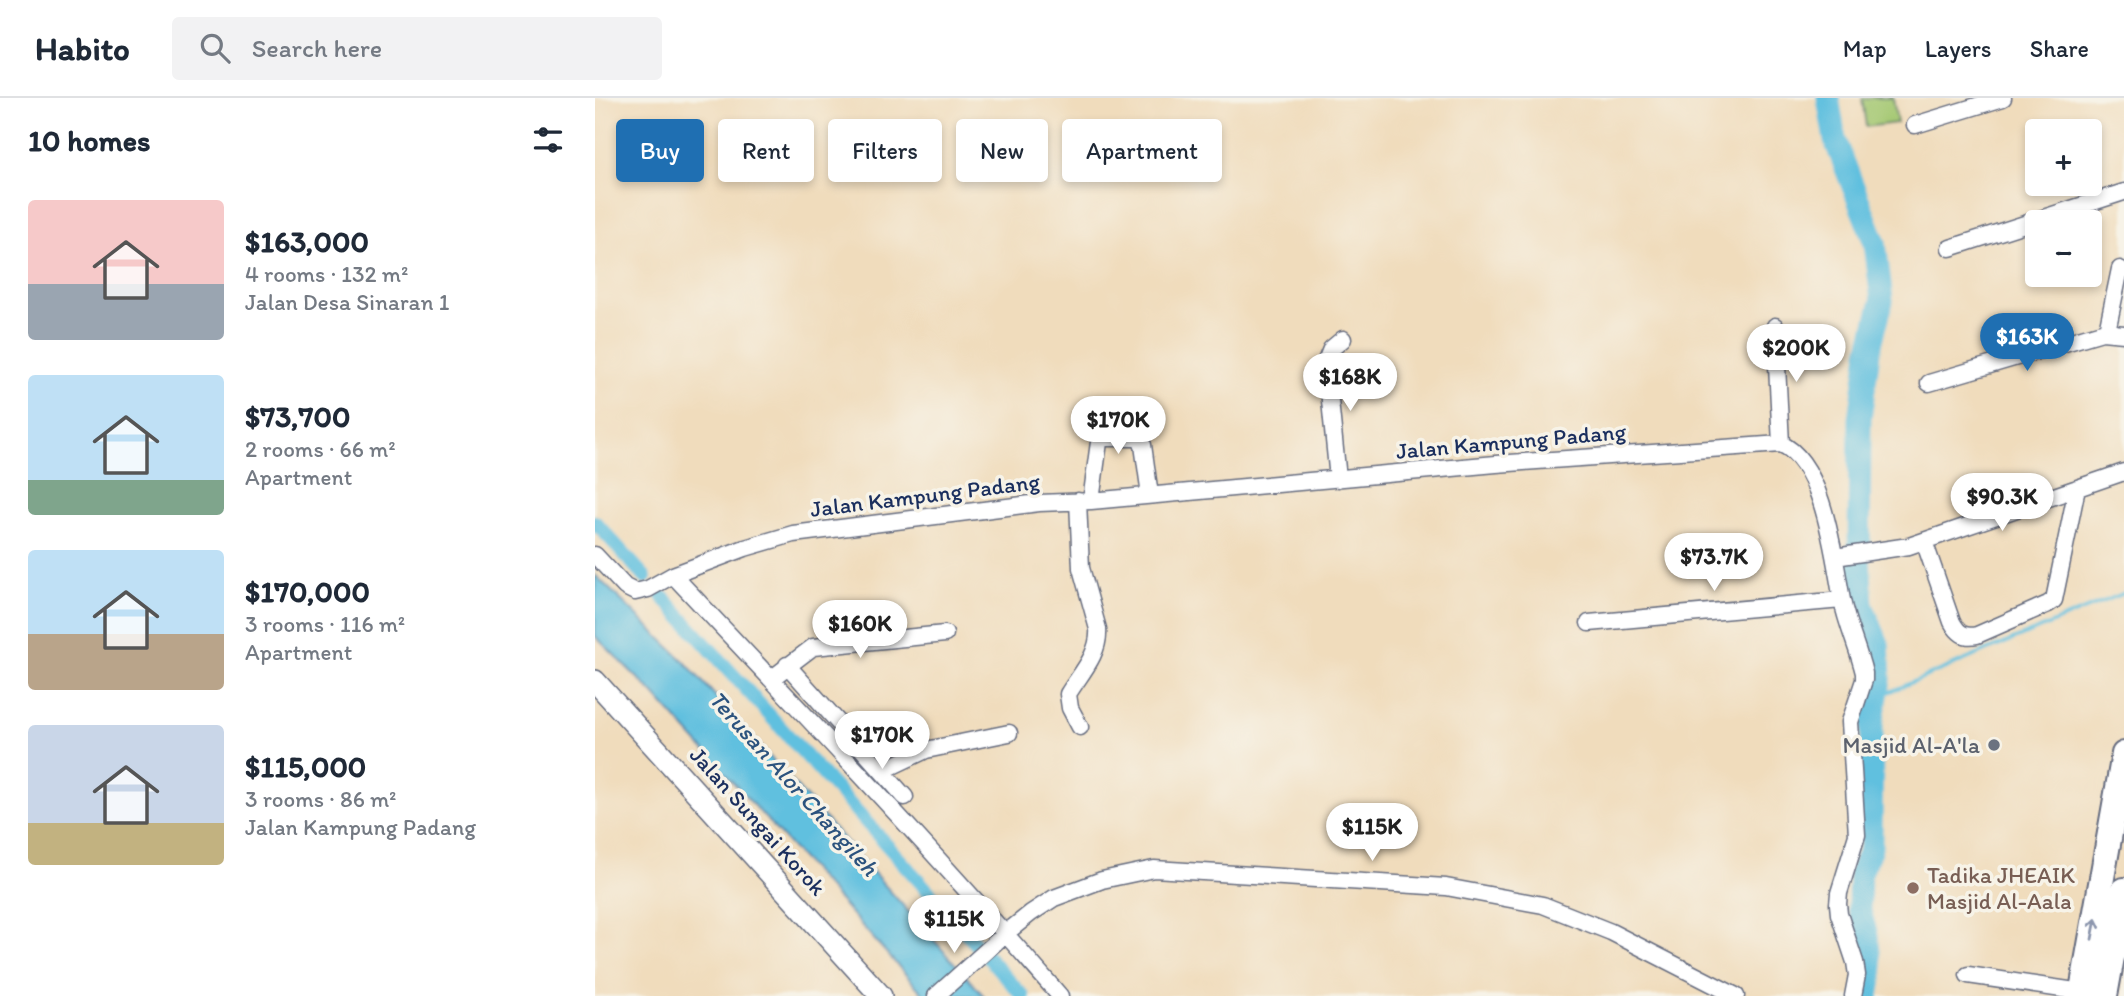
<!DOCTYPE html>
<meta charset="utf-8">
<style>
body{margin:0;font-family:Itim,sans-serif;background:#f2f2f3;color:#1f2937;height:100vh;display:flex;flex-direction:column;font-size:26px;white-space:nowrap}
*{box-sizing:border-box;margin:0}
p{font-size:23px;color:#747a83}
.icon{flex:none;width:38px;height:38px;fill:none;stroke:currentColor;stroke-width:2;stroke-linecap:round;stroke-linejoin:round}
.map{position:relative;flex:1;overflow:hidden}
.drawer{display:flex;flex-direction:column;background:#fff;width:595px}
.drawer>*{flex:none}
.banner{position:absolute;left:21px;top:21px;width:665px;height:63px;display:flex;gap:14px}
.buttons{position:absolute;left:1430px;top:21px;display:grid;gap:14px}
.buttons a{display:grid;place-items:center;width:77px;height:77px;border-radius:7px;background:#fff;box-shadow:0 4px 10px #0003;font-size:35px}
.price{position:absolute;translate:-50% -60px;padding:0 16px;border-radius:24px;background:#fff;color:#222;font-size:23px;line-height:46px;filter:drop-shadow(0 2px 4px #0008)}
.price::after{content:'';position:absolute;left:50%;top:42px;width:21px;height:16px;margin-left:-10px;background:inherit;clip-path:polygon(0 0,100% 0,50% 100%)}
.price.active{background:#1f6fb2;color:#fff}
ul{padding:0;list-style:none}
li{display:flex;align-items:center;gap:21px;height:175px;padding:0 28px}
li span{display:grid;place-items:center;flex:none;width:196px;height:140px;border-radius:7px;color:#555}
li>.icon{margin-inline-start:auto}
span .icon{width:84px;height:84px;fill:#fffc;stroke-width:1}
li b{font-size:30px}
h2{display:flex;justify-content:space-between;align-items:center;height:84px;padding:0 28px;font-size:30px}
.pill{padding:0 24px;border-radius:7px;background:#fff;box-shadow:0 4px 10px #0003;font-size:24px;line-height:63px}
.pill.active{background:#1f6fb2;color:#fff}
header{display:flex;align-items:center;gap:42px;box-sizing:border-box;height:98px;padding:0 35px;background:#fff;border-bottom:2px solid #e0e1e3}
header strong{font-size:33px}
nav{display:flex;gap:38px;margin-inline-start:auto;font-size:24px}
.search{width:490px;height:63px;background:#f2f2f3;display:flex;align-items:center;gap:18px;box-sizing:border-box;padding:0 24px;border-radius:7px;color:#747a83;font-size:26px}
main{display:flex;flex:1;min-height:0}
.map>svg:first-child{display:block}
.green{fill:#a4c872;stroke:#607c68;stroke-width:2}
.water{fill:#61c0df;stroke:#3e789e;stroke-width:2}
.lines{fill:none;stroke-linecap:round;stroke-linejoin:round}
.stream{stroke:#61c0df;stroke-width:3.5}
.canal{stroke:#61c0df;stroke-width:14}
.river{stroke:#61c0df;stroke-width:23}
.minor-casing{stroke:#666c7f;stroke-width:19}
.major-casing{stroke:#666c7f;stroke-width:24}
.highway-casing{stroke:#666c7f;stroke-width:28}
.minor{stroke:#fff;stroke-width:16}
.major{stroke:#fff;stroke-width:21}
.highway{stroke:#fff;stroke-width:24}
.oneway{stroke:#8d97ae}
.worship-dot{fill:#6b7280;stroke:#f7f3e8;stroke-width:2.5}
.education-dot{fill:#8d6e63;stroke:#f7f3e8;stroke-width:2.5}
.labels{text-anchor:middle;dominant-baseline:central;stroke-width:7;stroke-linejoin:round;paint-order:stroke}
.street-label{font-size:23px;fill:#1b2f5e;stroke:#f7f3e8}
.worship-label{font-size:23px;fill:#5b616d;stroke:#f7f3e8;text-anchor:end}
.education-label{font-size:23px;fill:#785e54;stroke:#f7f3e8;text-anchor:start}
.water-label{font-size:24px;font-style:italic;fill:#2c537e;stroke:#f7f3e8}
</style>
<header>
<strong>Habito</strong>
<div class="search"><svg class="icon" aria-label="search" viewBox="0 0 24 24"><circle cx="10" cy="10" r="6"/><path d="M15 15l6 6"/></svg>Search here</div>
<nav><a>Map</a><a>Layers</a><a>Share</a></nav>
</header>
<main>
<section class="drawer">
<h2>10 homes<svg class="icon" aria-label="filters" viewBox="0 0 24 24"><path d="M4 7h16M4 17h16"/><circle cx="9" cy="7" r="2"/><circle cx="15" cy="17" r="2"/></svg></h2>
<ul>
<li><span style="background:linear-gradient(#f6c9c9 60%,#9aa5b1 0)"><svg class="icon" aria-label="home" viewBox="0 0 24 24"><path d="M3 11l9-7 9 7M6 9v11h12V9"/></svg></span><div><b>$163,000</b><p>4 rooms · 132 m²</p><p>Jalan Desa Sinaran 1</p></div></li>
<li><span style="background:linear-gradient(#bfe0f5 75%,#7fa58c 0)"><svg class="icon" aria-label="home" viewBox="0 0 24 24"><path d="M3 11l9-7 9 7M6 9v11h12V9"/></svg></span><div><b>$73,700</b><p>2 rooms · 66 m²</p><p>Apartment</p></div></li>
<li><span style="background:linear-gradient(#bfe0f5 60%,#b9a48a 0)"><svg class="icon" aria-label="home" viewBox="0 0 24 24"><path d="M3 11l9-7 9 7M6 9v11h12V9"/></svg></span><div><b>$170,000</b><p>3 rooms · 116 m²</p><p>Apartment</p></div></li>
<li><span style="background:linear-gradient(#c9d6e8 70%,#c2b280 0)"><svg class="icon" aria-label="home" viewBox="0 0 24 24"><path d="M3 11l9-7 9 7M6 9v11h12V9"/></svg></span><div><b>$115,000</b><p>3 rooms · 86 m²</p><p>Jalan Kampung Padang</p></div></li>
</ul>
</section>
<div class="map">
<svg width="1529" height="898" viewBox="0 0 1529 898">
<rect width="100%" height="100%" fill="#f7f3e8"/>
<filter id="ink" filterUnits="userSpaceOnUse"><feTurbulence type="fractalNoise" baseFrequency=".0143" numOctaves="2"/><feDisplacementMap in="SourceGraphic" scale="14" xChannelSelector="R" yChannelSelector="G"/><feConvolveMatrix kernelMatrix="1 2 1 2 8 2 1 2 1" color-interpolation-filters="sRGB"/></filter>
<filter id="wash" filterUnits="userSpaceOnUse"><feTurbulence type="fractalNoise" baseFrequency=".00686" numOctaves="4" result="noise"/><feDisplacementMap in="SourceGraphic" scale="28" xChannelSelector="R" yChannelSelector="G"/><feGaussianBlur stdDeviation="1.57" result="paint"/><feColorMatrix in="noise" values="0 0 0 0 0 0 0 0 0 0 0 0 0 0 0 0 0 1.4 0 .05"/><feComposite in="paint" operator="in"/></filter>
<g filter="url(#wash)">
<rect width="100%" height="100%" fill="#f0dcbc"/>
<path class="green" d="M1267 0H1298L1302 25 1271 29Z"/>
<path class="water" d="M0 477 89 563 389 898H330L57 594 0 538Z"/>
<g class="lines">
<path class="stream" d="M1280 600 1529 495"/>
<path class="canal" d="M0 424 50 479
M67 498 428 898"/>
<path class="river" d="M1233 0 1240 42 1280 145 1287 203 1274 254 1265 321 1264 462 1267 507 1283 546 1285 581 1277 626 1276 750 1265 776 1264 810 1272 838 1277 875 1273 898"/>
</g>
</g>
<g filter="url(#ink)">
<g class="lines">
<defs>
<path id="minor" d="M1320 27 1408 0
M1355 150 1529 94
M1180 228 1186 346
M1512 233 1525 171
M1334 285 1507 234 1529 236
M743 381 731 263 736 251 748 241
M483 403 486 470 503 531C505 556 485 576 473 596L475 610 485 629
M496 403 504 344 507 341 512 340H544L548 347 555 397
M1329 443 1357 524C1363 535 1369 540 1382 537L1453 506 1459 502 1482 390
M0 457 30 489 40 494 53 491 78 477 150 450 198 436 444 405 496 403 901 366 1186 346C1229 365 1239 460 1247 502 1252 527 1263 550 1269 575V582L1255 624 1262 737 1244 795 1243 806 1244 816 1260 864 1262 877 1258 898
M1240 459 1314 448 1529 374
M78 477C209 616 340 754 465 898
M994 525 1247 502
M192 567 310 699
M176 581 218 549 350 536
M287 673 331 652 414 635
M1373 877 1487 894
M341 898 411 835 436 815 459 800 507 782 559 771 851 789 948 807 1016 834 1141 898"/>
<path id="major" d="M0 583 286 898"/>
<path id="highway" d="M1486 898 1529 656
M1510 898 1529 792"/>
</defs>
<use href="#minor" class="minor-casing"/>
<use href="#major" class="major-casing"/>
<use href="#highway" class="highway-casing"/>
<use href="#minor" class="minor"/>
<use href="#major" class="major"/>
<use href="#highway" class="highway"/>
</g>
<defs><path id="oneway-shaft" d="M-6 0H5M1.5-3L5.5 0L1.5 3" fill="none" stroke-width="1.6" stroke-linecap="round" stroke-linejoin="round" transform="scale(1.75)"/></defs>
<use class="oneway" href="#oneway-shaft" transform="translate(1499 831) rotate(-79)"/>
</g>
<circle class="worship-dot" cx="1399" cy="647" r="7"/>
<circle class="education-dot" cx="1318" cy="790" r="7"/>
<g class="labels">
<g class="street-label">
<text transform="translate(916 343) rotate(-5)">Jalan Kampung Padang</text>
<text transform="translate(330 397) rotate(-7)">Jalan Kampung Padang</text>
<text transform="translate(163 723) rotate(48)">Jalan Sungai Korok</text>
</g>
<g class="worship-label">
<text x="1385" y="647">Masjid Al-A'la</text>
</g>
<g class="education-label">
<text x="1332" y="777">Tadika JHEAIK<tspan x="1332" dy="26">Masjid Al-Aala</tspan></text>
</g>
<g class="water-label">
<text transform="translate(199 685) rotate(48)">Terusan Alor Changileh</text>
</g>
</g>
</svg>
<div class="buttons">
<a>+</a>
<a>−</a>
</div>
<b class="price active" style="left:1432px;top:275px">$163K</b>
<b class="price" style="left:1201px;top:286px">$200K</b>
<b class="price" style="left:755px;top:315px">$168K</b>
<b class="price" style="left:523px;top:358px">$170K</b>
<b class="price" style="left:1407px;top:435px">$90.3K</b>
<b class="price" style="left:1119px;top:495px">$73.7K</b>
<b class="price" style="left:265px;top:562px">$160K</b>
<b class="price" style="left:287px;top:673px">$170K</b>
<b class="price" style="left:777px;top:765px">$115K</b>
<b class="price" style="left:359px;top:857px">$115K</b>
<div class="banner">
<a class="pill active">Buy</a>
<a class="pill">Rent</a>
<a class="pill">Filters</a>
<a class="pill">New</a>
<a class="pill">Apartment</a>
</div>
</div>
</main>
